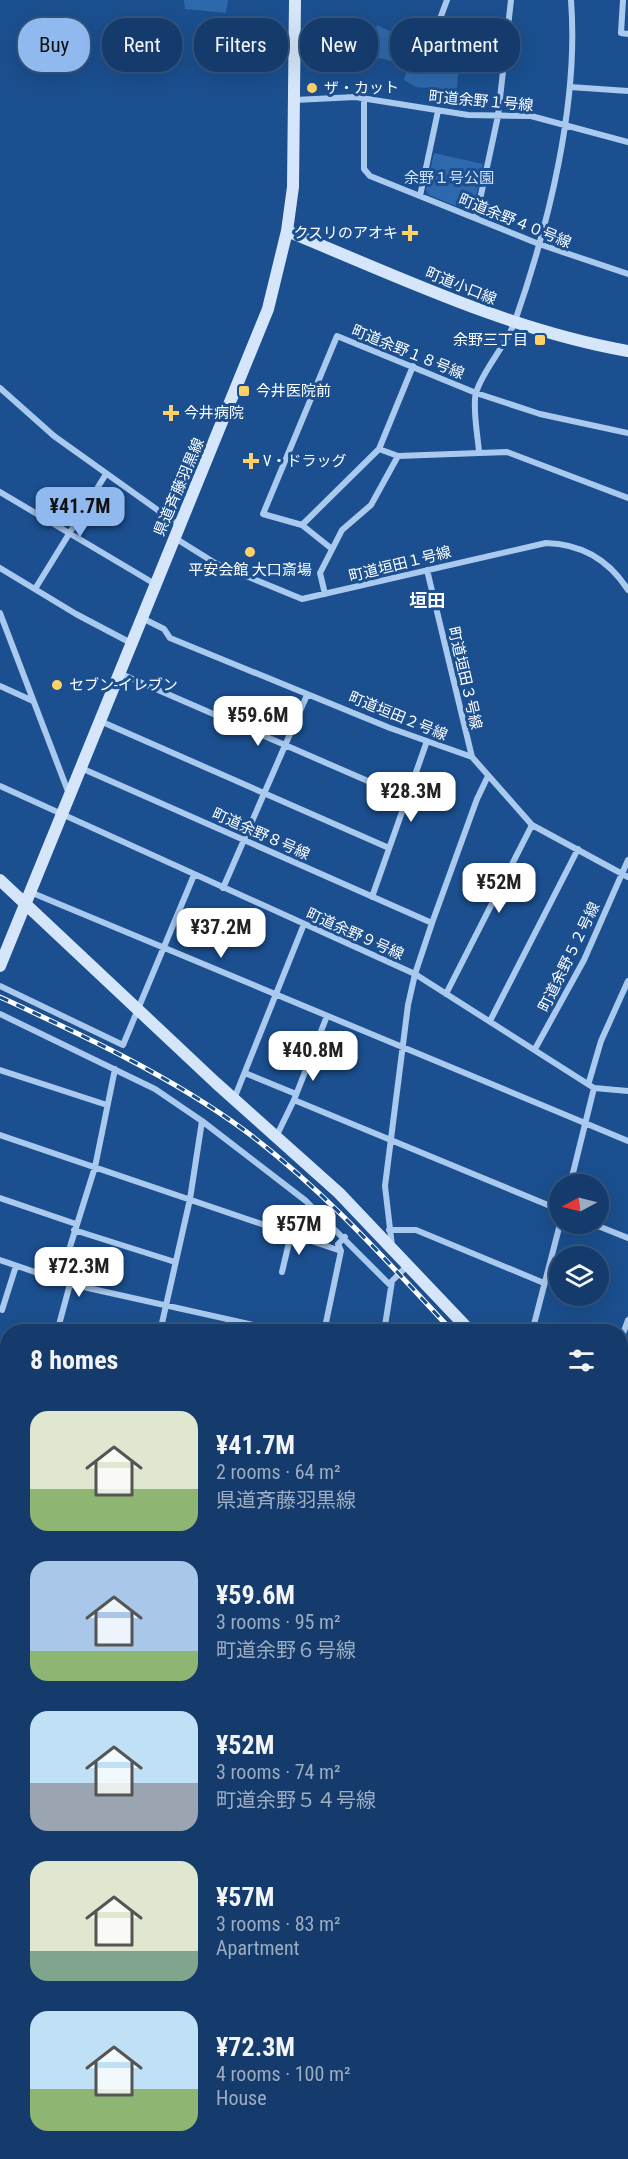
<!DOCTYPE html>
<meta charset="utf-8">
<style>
body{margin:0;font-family:"Roboto Condensed","Noto Sans JP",sans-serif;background:#1d4271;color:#f1f3f6;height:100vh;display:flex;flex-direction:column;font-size:22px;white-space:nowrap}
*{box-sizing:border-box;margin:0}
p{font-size:20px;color:#9dadc1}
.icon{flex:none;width:33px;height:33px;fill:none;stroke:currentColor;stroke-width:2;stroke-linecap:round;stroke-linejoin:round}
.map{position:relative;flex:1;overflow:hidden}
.drawer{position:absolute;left:0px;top:1324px;width:628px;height:836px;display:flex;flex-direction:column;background:#143b6b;border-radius:24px 24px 0 0;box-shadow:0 6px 24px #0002,0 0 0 2px #33557e}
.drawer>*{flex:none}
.hud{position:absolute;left:18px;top:18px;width:592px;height:54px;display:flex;gap:12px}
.needle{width:39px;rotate:263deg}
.controls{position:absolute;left:549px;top:1174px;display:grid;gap:12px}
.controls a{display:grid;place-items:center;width:60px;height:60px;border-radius:50%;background:#143b6b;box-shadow:0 6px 24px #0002,0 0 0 2px #33557e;font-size:30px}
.price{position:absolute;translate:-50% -51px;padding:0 14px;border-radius:12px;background:#fff;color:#222;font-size:20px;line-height:39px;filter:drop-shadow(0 2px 3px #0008)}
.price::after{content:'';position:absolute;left:50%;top:36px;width:18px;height:14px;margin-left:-9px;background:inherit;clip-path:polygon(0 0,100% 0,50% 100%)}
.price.active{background:#90b9f0;color:#111}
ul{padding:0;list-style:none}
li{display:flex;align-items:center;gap:18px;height:150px;padding:0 30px}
li span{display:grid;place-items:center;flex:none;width:168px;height:120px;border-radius:18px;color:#555}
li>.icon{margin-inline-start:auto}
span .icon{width:72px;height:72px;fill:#fffc;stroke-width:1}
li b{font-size:26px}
h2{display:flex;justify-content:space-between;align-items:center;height:72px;padding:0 30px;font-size:26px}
.tag{padding:0 21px;border-radius:24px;background:#143b6b;box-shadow:0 6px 24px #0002,0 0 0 2px #33557e;font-size:21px;line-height:54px}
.tag.active{background:#90b9f0;color:#111}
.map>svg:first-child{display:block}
.green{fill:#2e69ad}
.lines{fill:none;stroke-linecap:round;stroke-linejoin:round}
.street{stroke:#a9c9ee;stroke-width:6}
.secondary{stroke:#d6e6fa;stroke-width:12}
.rail-casing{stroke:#fff;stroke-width:5}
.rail{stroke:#1b4f8f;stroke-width:3;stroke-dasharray:9;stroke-linecap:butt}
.poi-dot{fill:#ffd166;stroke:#1b4f8f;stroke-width:2}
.labels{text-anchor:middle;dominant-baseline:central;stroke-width:6;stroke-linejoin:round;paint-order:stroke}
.poi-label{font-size:15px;fill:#fff;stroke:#1b4f8f;text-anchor:start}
.street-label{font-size:15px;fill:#fff;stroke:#1b4f8f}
.park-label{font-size:15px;fill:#cfe3fa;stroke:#1b4f8f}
.quarter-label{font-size:18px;font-weight:bold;fill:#fff;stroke:#1b4f8f}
</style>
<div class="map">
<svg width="628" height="2159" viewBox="0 0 628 2159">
<rect width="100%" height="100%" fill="#1b4f8f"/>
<path class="green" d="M184 0H228L226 13 185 9Z
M377 25 402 37 411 49 395 62 380 58 369 62Z
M413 51 458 73 457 90 416 87 404 80 406 73 395 67Z
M434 153 483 164 475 201 460 195 456 206 429 195 426 190Z"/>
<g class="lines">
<path class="street" d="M447 0 437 27 419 47 452 68 503 70
M623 0 621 33 628 34
M570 87 628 91
M364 97V169L370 176 539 244 628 274
M295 100 355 97 468 115 531 116 628 142
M420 196 438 111
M476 218 498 116 511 0
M0 388 54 436 180 526
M379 449 413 366
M479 452C478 437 472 407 476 393 483 369 507 345 515 321 549 224 579 102 571 0
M0 492 155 584
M302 525 379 449 398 456
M175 538 215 563 302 599 546 543C582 544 609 560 628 590
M332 549 302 525 263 514 337 336 476 393 540 414 628 433
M0 568 76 614 131 643
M427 570 472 757
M35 589 106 474
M325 594 320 573 342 530 371 505 398 456 507 452 628 498
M0 613 69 794
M142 618 164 629 170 638 390 728 472 757 532 825 628 877
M119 673 407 798
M0 686 33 701
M100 721 389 848
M81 768 432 923
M0 786 415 974 594 1088 628 1091
M223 888 307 695
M30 892 628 1141
M372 897 427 741
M0 986 123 1045 194 875
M446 994 532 825
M0 1014 155 1089 202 1121 190 1199 160 1332
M490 1021 578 849
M535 1049 584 960 628 860
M0 1070 107 1105
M245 1073 296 1094
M589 1082 601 1041 628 981
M234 1099 304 924
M294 1100 560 1210
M202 1121 306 1201 391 1286
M0 1135 341 1251
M276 1137 294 1100 327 1016
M570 1185 594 1088
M0 1198 76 1224
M593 1224 628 1238
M74 1230 175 1262
M389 1230H416L544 1283
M392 1246 385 1186 408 1005 415 974 432 923 477 799 488 776
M0 1260 70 1284 285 1332
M282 1272 291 1234
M2 1310 16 1266
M533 1327 544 1332
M57 1332 70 1284 69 1250 95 1167 115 1069
M324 1332 341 1251 338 1244 345 1237
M384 1332 392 1281 408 1265
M532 1332 560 1224
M621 1339 628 1320
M621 1364 628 1367
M0 1392 8 1394
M624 1494 628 1481
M0 1508 8 1510
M0 1599 8 1591
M0 1665 8 1670
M621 1685H628
M0 1729 8 1730
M621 1767 628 1768
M0 1821 8 1823
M621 1887 628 1890
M621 1942 628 1928
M0 1944 8 1952
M0 2010 8 2002
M621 2045 628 2027
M621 2062 628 2063
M0 2069 8 2076
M621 2121 628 2122
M83 2159 88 2152
M269 2159V2152
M592 2159 594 2152"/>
<path class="secondary" d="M287 231C399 277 509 330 628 351
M0 880 216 1083 339 1193 471 1332
M0 966 268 309 287 231 293 187 295 0
M621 1492 628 1499
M621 1517 628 1514
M0 1574 8 1582
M621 1957 628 1960
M522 2152V2159"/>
<defs>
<path id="rail" d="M0 997C84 1036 169 1075 244 1130 322 1188 387 1261 453 1332
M621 1519 628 1526"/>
</defs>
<use href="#rail" class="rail-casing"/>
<use href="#rail" class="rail"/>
</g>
<g class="poi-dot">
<circle cx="312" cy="88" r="6"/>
<path d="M407 224h6v6h6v6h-6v6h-6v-6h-6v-6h6z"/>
<rect x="534" y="334" width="12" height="12" rx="3"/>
<rect x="238" y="385" width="12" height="12" rx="3"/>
<path d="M168 404h6v6h6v6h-6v6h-6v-6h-6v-6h6z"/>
<path d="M248 452h6v6h6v6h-6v6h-6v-6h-6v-6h6z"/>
<circle cx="250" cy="552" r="6"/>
<circle cx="57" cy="685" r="6"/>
</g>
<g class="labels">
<g class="poi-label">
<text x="324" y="88">ザ・カット</text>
<text x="398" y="233" text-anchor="end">クスリのアオキ</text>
<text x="528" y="340" text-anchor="end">余野三丁目</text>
<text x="256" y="391">今井医院前</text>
<text x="184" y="413">今井病院</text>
<text x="263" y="461">V・ドラッグ</text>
<text x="250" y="570" text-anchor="middle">平安会館 大口斎場</text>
<text x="69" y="685">セブン-イレブン</text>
</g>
<g class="street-label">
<text transform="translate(481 101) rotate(5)">町道余野１号線</text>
<text transform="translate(515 221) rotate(22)">町道余野４０号線</text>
<text transform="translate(461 286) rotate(22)">町道小口線</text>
<text transform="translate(408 352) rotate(22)">町道余野１８号線</text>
<text transform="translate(179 487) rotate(-67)">県道斉藤羽黒線</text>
<text transform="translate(400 564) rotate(-14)">町道垣田１号線</text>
<text transform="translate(465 678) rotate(77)">町道垣田３号線</text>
<text transform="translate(398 716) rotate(22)">町道垣田２号線</text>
<text transform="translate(261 834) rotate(24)">町道余野８号線</text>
<text transform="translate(355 934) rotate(24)">町道余野９号線</text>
<text transform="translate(569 957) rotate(-64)">町道余野５２号線</text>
</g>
<g class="park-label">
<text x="449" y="178">余野１号公園</text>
</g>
<g class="quarter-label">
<text x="427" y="600">垣田</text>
</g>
</g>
</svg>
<div class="controls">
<a><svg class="needle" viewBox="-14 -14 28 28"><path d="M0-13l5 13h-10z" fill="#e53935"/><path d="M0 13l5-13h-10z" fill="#9dadc1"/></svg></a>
<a><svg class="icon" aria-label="layers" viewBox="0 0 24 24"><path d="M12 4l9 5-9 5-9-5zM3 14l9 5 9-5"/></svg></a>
</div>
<b class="price active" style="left:80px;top:538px">¥41.7M</b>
<b class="price" style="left:258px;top:747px">¥59.6M</b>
<b class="price" style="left:411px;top:823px">¥28.3M</b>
<b class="price" style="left:499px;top:914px">¥52M</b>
<b class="price" style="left:221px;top:959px">¥37.2M</b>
<b class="price" style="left:313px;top:1082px">¥40.8M</b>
<b class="price" style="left:299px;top:1256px">¥57M</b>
<b class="price" style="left:79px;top:1298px">¥72.3M</b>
<div class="hud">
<a class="tag active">Buy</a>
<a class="tag">Rent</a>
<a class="tag">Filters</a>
<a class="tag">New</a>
<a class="tag">Apartment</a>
</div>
<section class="drawer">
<h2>8 homes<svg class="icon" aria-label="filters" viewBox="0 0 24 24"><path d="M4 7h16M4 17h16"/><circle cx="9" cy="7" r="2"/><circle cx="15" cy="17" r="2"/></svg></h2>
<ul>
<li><span style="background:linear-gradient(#dfe7d0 65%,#8fb573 0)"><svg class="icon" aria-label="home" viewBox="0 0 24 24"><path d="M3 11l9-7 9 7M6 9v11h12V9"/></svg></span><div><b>¥41.7M</b><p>2 rooms · 64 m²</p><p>県道斉藤羽黒線</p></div></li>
<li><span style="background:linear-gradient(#a9c7e8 75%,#8fb573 0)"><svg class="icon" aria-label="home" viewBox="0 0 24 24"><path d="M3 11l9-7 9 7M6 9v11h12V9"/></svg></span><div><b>¥59.6M</b><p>3 rooms · 95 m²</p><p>町道余野６号線</p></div></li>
<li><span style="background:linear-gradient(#bfe0f5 60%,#9aa5b1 0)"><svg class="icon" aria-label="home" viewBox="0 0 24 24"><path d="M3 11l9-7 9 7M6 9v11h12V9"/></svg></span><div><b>¥52M</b><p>3 rooms · 74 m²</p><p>町道余野５４号線</p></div></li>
<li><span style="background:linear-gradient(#dfe7d0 75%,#7fa58c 0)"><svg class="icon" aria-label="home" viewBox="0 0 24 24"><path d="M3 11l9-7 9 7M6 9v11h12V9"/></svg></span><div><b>¥57M</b><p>3 rooms · 83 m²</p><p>Apartment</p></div></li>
<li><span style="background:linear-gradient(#bfe0f5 65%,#8fb573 0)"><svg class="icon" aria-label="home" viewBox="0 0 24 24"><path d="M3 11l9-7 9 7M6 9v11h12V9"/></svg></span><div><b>¥72.3M</b><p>4 rooms · 100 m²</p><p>House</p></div></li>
</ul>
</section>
</div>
